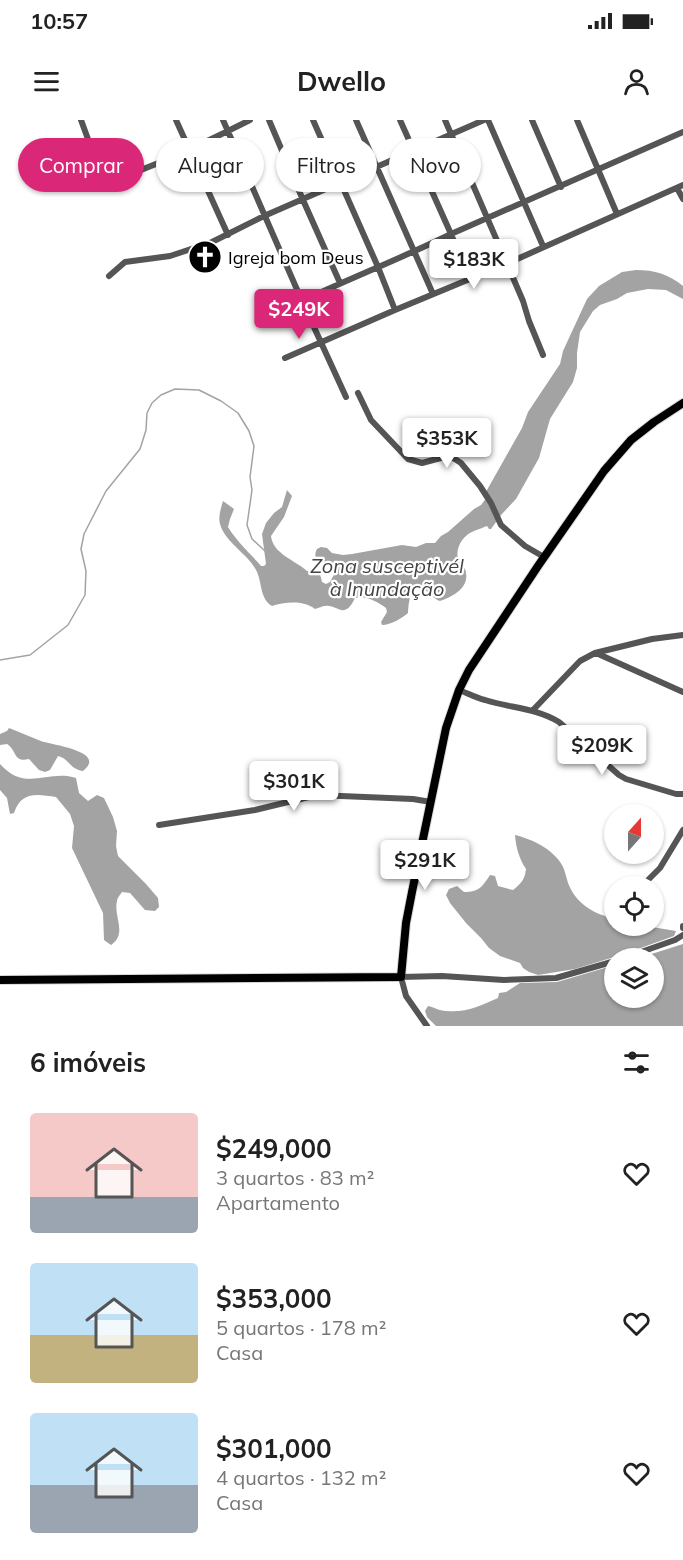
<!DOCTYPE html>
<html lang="pt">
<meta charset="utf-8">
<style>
body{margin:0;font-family:Mulish,sans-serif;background:#f6f6f6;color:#222;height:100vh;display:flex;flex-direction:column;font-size:22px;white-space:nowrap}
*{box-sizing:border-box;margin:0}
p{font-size:20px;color:#767676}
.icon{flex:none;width:33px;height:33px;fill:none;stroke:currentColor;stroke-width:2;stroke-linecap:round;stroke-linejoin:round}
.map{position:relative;height:906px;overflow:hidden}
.side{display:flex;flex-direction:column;background:#fff;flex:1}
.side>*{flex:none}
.banner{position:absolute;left:18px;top:18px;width:648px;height:54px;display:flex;gap:12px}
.needle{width:39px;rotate:21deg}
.fabs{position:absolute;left:604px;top:684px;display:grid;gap:12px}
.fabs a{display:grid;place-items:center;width:60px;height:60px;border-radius:50%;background:#fff;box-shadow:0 2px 4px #0004;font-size:30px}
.price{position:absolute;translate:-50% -51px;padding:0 14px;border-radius:6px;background:#fff;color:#222;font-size:20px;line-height:39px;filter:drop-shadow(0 2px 3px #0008)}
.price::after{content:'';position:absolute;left:50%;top:36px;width:18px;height:14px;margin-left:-9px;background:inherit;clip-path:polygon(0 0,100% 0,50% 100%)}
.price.current{background:#db2777;color:#fff}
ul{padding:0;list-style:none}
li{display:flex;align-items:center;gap:18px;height:150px;padding:0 30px}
li span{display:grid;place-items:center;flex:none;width:168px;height:120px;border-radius:6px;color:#555}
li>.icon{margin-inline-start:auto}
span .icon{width:72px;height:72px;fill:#fffc;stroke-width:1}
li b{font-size:26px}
h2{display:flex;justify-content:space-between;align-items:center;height:72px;padding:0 30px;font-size:26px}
.chip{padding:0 21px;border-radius:27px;background:#fff;box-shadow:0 2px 4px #0004;font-size:21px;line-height:54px}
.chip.current{background:#db2777;color:#fff}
.status{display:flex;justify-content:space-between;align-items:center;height:42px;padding:0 30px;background:#fff;direction:ltr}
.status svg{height:16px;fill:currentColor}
header{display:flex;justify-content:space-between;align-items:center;height:78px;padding:0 30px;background:#fff;font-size:27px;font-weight:700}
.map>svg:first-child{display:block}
.water{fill:#a3a3a3}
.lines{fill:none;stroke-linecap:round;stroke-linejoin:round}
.stream{stroke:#a3a3a3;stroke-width:1.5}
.major-casing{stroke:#dbdbdb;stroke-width:10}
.minor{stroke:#555;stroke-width:6}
.major{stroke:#000;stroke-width:8}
.labels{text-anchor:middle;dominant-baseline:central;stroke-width:4.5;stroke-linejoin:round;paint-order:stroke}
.poi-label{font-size:18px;fill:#000;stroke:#fff;text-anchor:start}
.water-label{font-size:20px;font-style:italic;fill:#444;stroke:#fff}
</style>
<div class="status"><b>10:57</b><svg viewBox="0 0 49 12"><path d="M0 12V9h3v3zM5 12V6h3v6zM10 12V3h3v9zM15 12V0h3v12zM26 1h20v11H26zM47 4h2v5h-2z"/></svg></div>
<header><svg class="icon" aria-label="menu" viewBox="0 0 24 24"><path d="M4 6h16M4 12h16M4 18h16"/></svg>Dwello<svg class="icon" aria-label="person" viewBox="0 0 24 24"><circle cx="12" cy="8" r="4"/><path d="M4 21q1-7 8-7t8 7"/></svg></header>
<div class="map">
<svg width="683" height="906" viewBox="0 0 683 906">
<rect width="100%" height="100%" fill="#fff"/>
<path class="water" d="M636 150C655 150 668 154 683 166V179L666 170 648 169 627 173 617 179 600 185 593 191 580 212 577 233V248L573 262 550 299 539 338 516 379 501 395 491 409H489L487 406C480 409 471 411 466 416 459 422 455 433 459 441 462 445 466 448 466 453 469 468 452 477 440 481 434 479 433 476 428 472 410 459 409 481 408 493 402 498 391 505 382 505L381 502 387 492 386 488C378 482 365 475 355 478 344 501 338 484 325 486 322 486 319 488 315 489 303 480 285 482 272 486 260 479 262 463 257 452 250 435 225 423 220 404 218 397 221 388 223 381L234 389 230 399 228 407C237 422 250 433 261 446H264L266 444 262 414 266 403 274 393 282 387 287 370 292 376 284 397 271 416C273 434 295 440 307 451L313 452 314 449H317L319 450 322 462 326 464 330 462 337 449 336 445 333 443H320C315 438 314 435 317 429L321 427 327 428 332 433 343 435 352 434 402 425 416 427 426 423H435L441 416 448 412 474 389 481 385 487 377V370L522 308 528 292 560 244 563 231 587 179 599 166 622 152Z
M9 608C20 612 30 617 41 621 51 625 108 631 83 651 69 649 70 639 58 636L50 650 45 652 39 650 29 639C13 643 17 630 7 624L0 625V614L7 611Z
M0 644C26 673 47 649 76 658L79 673 88 681 97 675 104 678 113 697 117 711 116 726 118 736 146 764 158 778 159 787 155 791 145 790 130 773 122 772C120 775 117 778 117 781 113 797 128 813 111 825L104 820 103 793 72 728 74 706 70 694 56 677C37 674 21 671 14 693L10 694 7 678 0 670Z
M515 715C532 719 553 729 562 745 565 750 566 757 568 763 576 784 594 794 615 799V806H646L676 811 674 816 624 834 575 849 538 855 529 852 523 848 520 843 500 836 489 828 481 818 466 803 450 783 446 775 449 769 457 766 464 772C479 772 482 767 490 755L495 756 498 766 513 770C521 764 525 759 526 749 519 738 516 728 515 715Z
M683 824V906H436L427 897 425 891 428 886C434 887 439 891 446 891 466 893 480 886 498 878L499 873 506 872 520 863 557 862 615 845V878H654V838H639Z"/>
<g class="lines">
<path class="stream" d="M0 540 30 535 68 505 85 475 86 451 81 429 84 414 106 371 140 329 146 310 147 293 152 283 161 275 175 269 199 270 221 281 238 293 249 311 254 326 250 357 252 370 247 405 252 419 265 431"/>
<defs>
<path id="major" d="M0 860 401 857 406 803 412 772 446 608 459 570 469 550 538 446 604 351 631 320 654 302 683 283"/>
</defs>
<use href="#major" class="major-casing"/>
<path class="minor" d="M81 0 104 63C155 47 202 24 250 0
M176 0 228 115
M223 0 302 181 346 277
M269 0 303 80 340 163
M313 0 378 147 395 190
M356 0 433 174
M400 0 451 114 469 159
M445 0 523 181 529 201 543 235
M488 0 543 126
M532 0 561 67
M577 0 617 94
M677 68 683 79
M109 156 125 142 170 136 212 122 264 96 484 0
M302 181C351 158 402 138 451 114L683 12
M285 238 395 190 506 144 683 65
M358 273 371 300 408 339 422 343 448 336 455 339 461 343 480 366 491 383 501 405 525 426 544 437
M596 533 683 572
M459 570C467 573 476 578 485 580 510 588 536 588 559 602L619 655 626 659 676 674H683
M533 590 580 541 595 533 652 519 683 515
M159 705 255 690 317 675 413 679 431 682
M642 766 660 748 683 710
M683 808V806
M624 838 675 820 683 815
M427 906 406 876 401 857 442 856 504 860 556 858 615 841"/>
<use href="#major" class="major"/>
</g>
<defs>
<symbol id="church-disc" viewBox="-11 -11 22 22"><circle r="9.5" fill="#000" stroke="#fff"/><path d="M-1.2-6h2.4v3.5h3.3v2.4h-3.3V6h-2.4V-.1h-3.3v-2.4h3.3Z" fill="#fff"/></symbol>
</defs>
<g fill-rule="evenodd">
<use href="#church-disc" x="186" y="118" width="38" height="38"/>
</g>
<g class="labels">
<g class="poi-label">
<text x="228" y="137">Igreja bom Deus</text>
</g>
<g class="water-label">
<text x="387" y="445">Zona susceptivél<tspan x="387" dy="23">à Inundação</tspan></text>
</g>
</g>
</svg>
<div class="fabs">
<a><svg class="needle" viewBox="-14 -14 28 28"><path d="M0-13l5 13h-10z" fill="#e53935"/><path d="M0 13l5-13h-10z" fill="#767676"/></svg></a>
<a><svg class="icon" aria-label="locate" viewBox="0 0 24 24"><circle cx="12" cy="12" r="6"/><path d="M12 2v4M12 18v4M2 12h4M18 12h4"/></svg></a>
<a><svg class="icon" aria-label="layers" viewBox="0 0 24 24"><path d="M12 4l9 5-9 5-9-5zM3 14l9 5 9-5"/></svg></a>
</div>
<b class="price" style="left:474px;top:170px">$183K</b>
<b class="price current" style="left:299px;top:220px">$249K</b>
<b class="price" style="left:447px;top:349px">$353K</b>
<b class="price" style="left:602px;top:656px">$209K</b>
<b class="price" style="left:294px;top:692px">$301K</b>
<b class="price" style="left:425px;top:771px">$291K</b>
<div class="banner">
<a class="chip current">Comprar</a>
<a class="chip">Alugar</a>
<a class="chip">Filtros</a>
<a class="chip">Novo</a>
</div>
</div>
<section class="side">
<h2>6 imóveis<svg class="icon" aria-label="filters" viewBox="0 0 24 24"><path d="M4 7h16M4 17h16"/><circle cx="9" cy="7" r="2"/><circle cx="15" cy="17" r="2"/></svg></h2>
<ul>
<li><span style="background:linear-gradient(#f6c9c9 70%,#9aa5b1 0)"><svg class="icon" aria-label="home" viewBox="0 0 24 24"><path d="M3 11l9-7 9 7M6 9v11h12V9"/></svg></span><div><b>$249,000</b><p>3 quartos · 83 m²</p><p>Apartamento</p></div><svg class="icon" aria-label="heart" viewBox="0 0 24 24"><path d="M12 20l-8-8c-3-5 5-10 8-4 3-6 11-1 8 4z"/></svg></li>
<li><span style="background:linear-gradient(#bfe0f5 60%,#c2b280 0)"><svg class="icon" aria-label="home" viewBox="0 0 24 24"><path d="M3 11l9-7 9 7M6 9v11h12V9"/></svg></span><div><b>$353,000</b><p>5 quartos · 178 m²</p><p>Casa</p></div><svg class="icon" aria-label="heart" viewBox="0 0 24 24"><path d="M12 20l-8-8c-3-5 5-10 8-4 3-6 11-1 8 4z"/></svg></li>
<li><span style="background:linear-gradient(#bfe0f5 60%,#9aa5b1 0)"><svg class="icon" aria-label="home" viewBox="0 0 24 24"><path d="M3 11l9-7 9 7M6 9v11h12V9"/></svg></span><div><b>$301,000</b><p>4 quartos · 132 m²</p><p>Casa</p></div><svg class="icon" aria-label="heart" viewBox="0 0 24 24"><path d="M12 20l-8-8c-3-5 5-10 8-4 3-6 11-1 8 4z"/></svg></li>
</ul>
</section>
